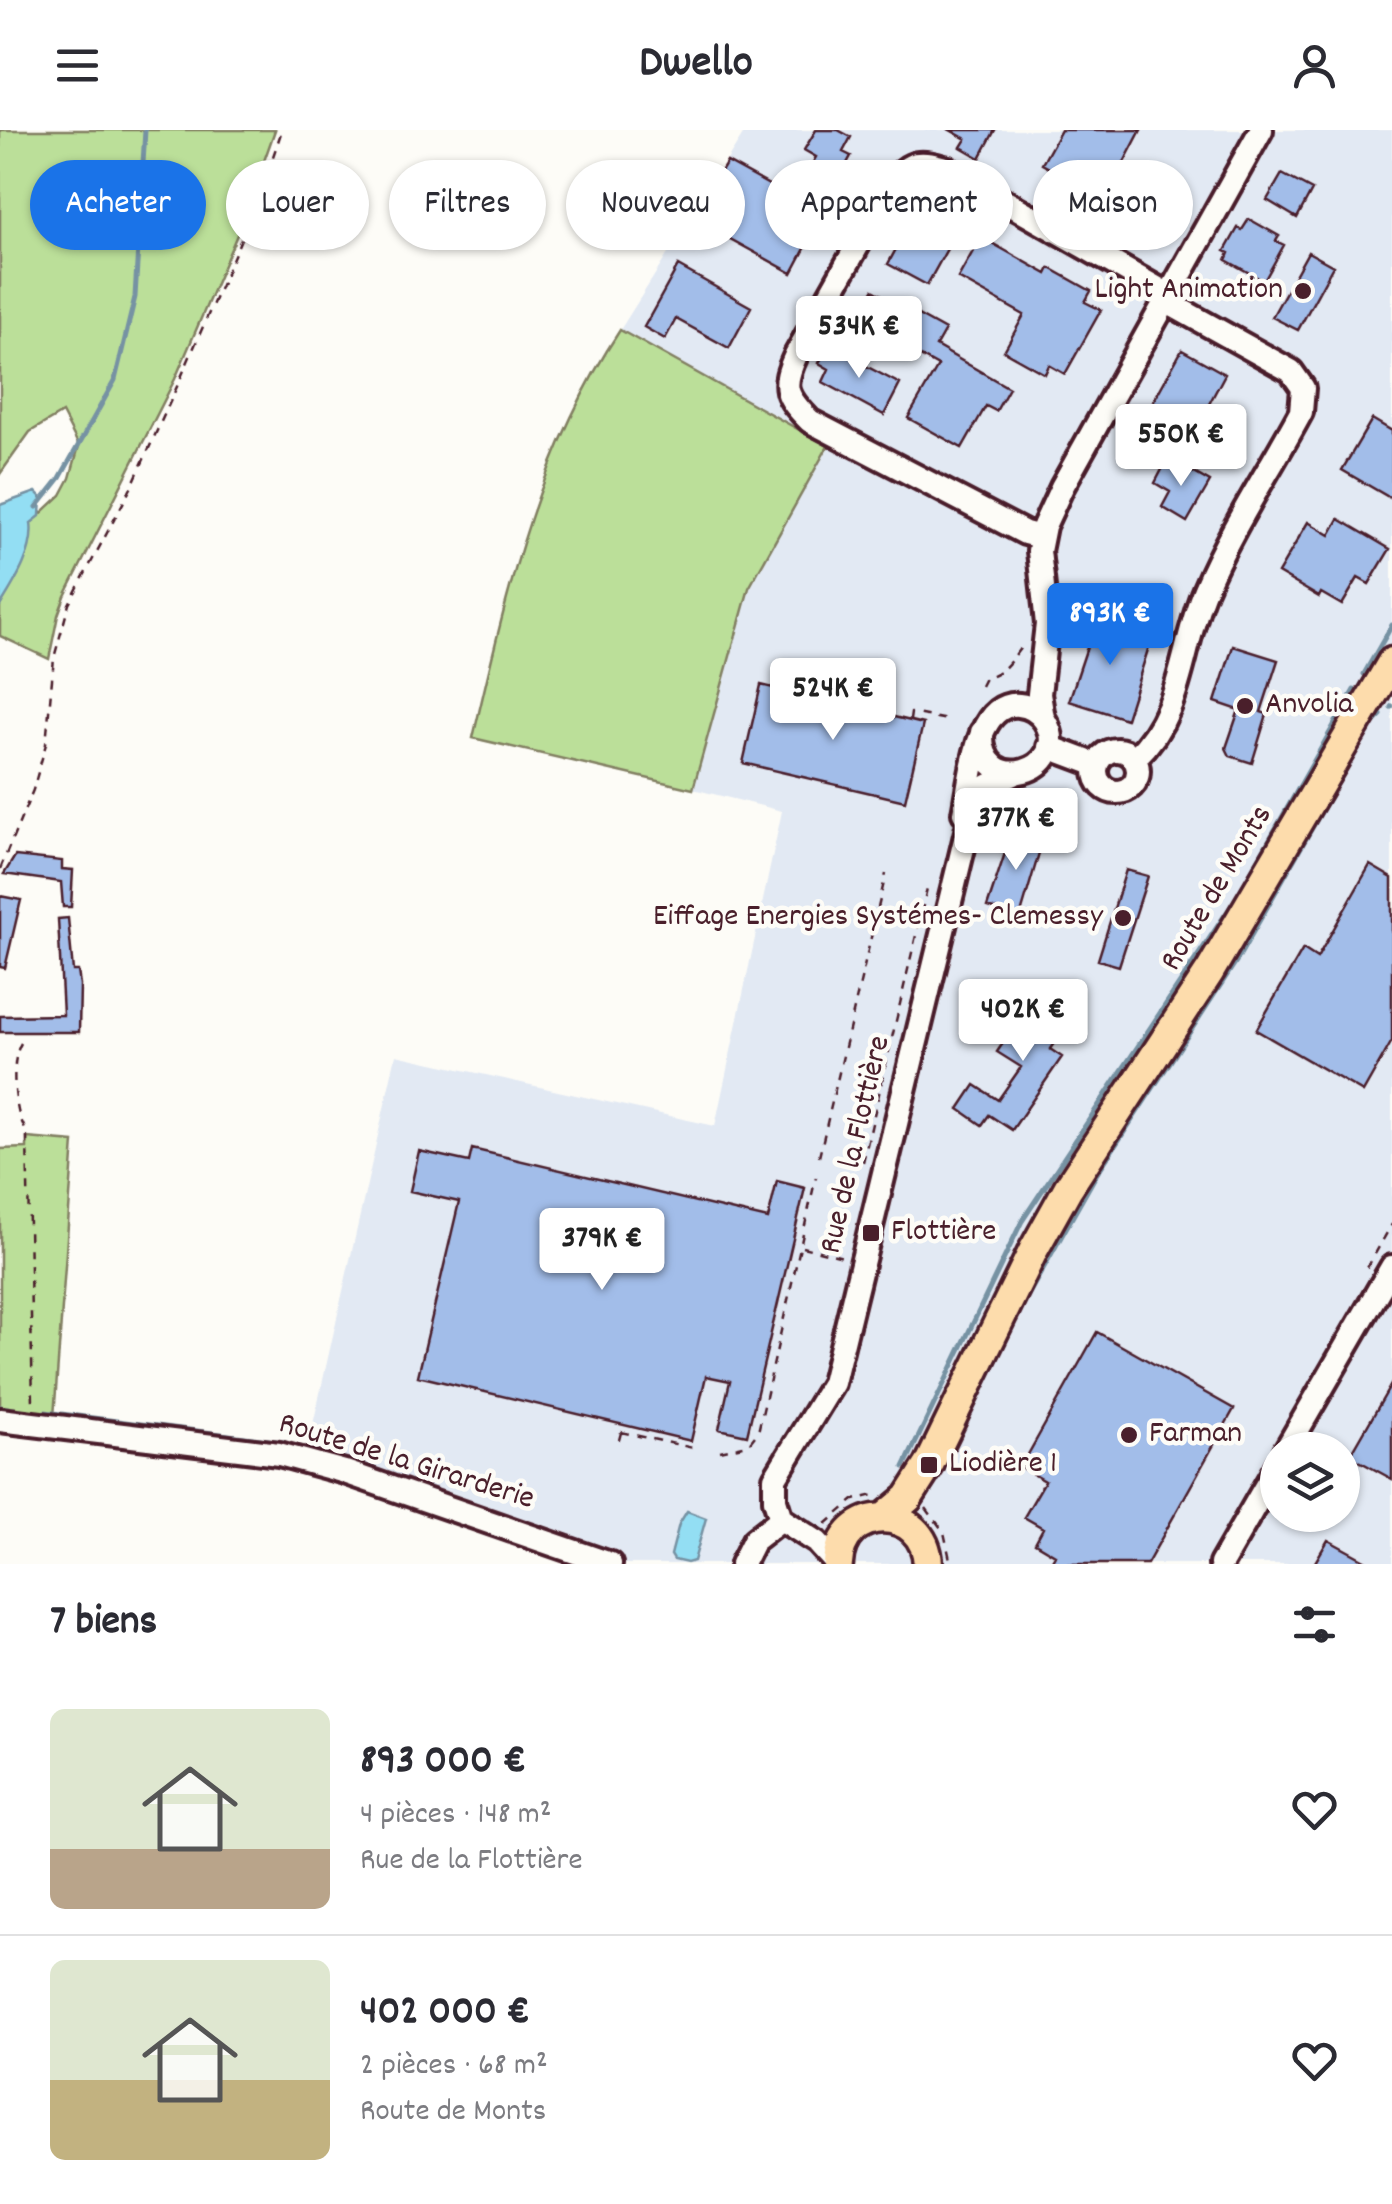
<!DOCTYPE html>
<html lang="fr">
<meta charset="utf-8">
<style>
body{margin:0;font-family:Dekko,sans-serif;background:#f2f2f3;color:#2b2b33;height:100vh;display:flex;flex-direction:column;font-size:38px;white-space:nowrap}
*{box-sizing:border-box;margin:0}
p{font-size:32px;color:#7c7c81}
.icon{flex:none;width:55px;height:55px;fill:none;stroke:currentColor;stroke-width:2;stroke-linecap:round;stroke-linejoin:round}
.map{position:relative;height:1434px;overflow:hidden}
.drawer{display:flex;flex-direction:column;background:#fff;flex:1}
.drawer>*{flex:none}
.hud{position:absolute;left:30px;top:30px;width:1332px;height:90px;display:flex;gap:20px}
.fabs{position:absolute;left:1260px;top:1302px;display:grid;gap:20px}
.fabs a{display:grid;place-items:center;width:100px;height:100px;border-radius:50%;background:#fff;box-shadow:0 2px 8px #0004;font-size:50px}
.price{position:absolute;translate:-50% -85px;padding:0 22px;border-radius:10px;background:#fff;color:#222;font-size:32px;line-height:65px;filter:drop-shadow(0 2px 5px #0008)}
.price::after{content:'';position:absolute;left:50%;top:60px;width:30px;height:22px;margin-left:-15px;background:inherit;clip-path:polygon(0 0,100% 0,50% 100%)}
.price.selected{background:#1a73e8;color:#fff}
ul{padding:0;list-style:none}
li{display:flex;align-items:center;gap:30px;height:250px;padding:0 50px}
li+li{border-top:2px solid #e1e1e2}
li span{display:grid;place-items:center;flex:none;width:280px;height:200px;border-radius:15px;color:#555}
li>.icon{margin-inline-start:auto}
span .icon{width:120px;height:120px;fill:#fffc;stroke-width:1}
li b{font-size:42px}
h2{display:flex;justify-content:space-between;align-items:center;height:120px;padding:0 50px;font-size:42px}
.tag{padding:0 35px;border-radius:45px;background:#fff;box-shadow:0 2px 8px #0004;font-size:35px;line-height:90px}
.tag.selected{background:#1a73e8;color:#fff}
header{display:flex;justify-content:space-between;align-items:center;height:130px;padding:0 50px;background:#fff;font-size:45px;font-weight:700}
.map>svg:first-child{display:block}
.built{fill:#e2e9f3;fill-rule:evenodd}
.green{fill:#bbdf99;stroke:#827f62;stroke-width:2.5}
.water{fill:#93def3;stroke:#7692a3;stroke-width:2.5}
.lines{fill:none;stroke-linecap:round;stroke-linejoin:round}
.stream{stroke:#7692a3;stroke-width:5}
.building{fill:#a2bde9;stroke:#4a1f2b;stroke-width:2.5}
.minor-casing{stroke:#4a1f2b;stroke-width:30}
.major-casing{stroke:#4a1f2b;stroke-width:35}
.path{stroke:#4a1f2b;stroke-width:2.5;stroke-dasharray:8 8;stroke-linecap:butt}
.minor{stroke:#fdfcf7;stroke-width:22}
.major{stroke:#fddcac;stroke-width:28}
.poi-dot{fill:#4a1f2b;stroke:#fdfcf7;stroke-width:4}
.labels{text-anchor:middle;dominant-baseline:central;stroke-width:9;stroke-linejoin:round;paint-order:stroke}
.poi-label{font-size:32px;fill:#4a1f2b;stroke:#fdfcf7;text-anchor:start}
.street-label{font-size:32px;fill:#4a1f2b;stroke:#fdfcf7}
</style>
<header><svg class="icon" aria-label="menu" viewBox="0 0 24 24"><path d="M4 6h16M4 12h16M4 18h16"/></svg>Dwello<svg class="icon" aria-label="person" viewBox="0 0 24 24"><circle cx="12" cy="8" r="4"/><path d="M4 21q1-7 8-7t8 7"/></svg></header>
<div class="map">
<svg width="1392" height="1434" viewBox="0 0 1392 1434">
<rect width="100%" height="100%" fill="#fdfcf7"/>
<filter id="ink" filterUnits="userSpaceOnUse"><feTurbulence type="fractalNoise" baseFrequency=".01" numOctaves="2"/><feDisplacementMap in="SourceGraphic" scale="20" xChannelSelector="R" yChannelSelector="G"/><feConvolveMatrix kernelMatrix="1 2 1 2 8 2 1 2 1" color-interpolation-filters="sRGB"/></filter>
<g filter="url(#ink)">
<path class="built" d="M746 0H1392V1434H588L305 1330 396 925 715 996 782 681 693 659 749 458 828 316 620 200ZM1278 1320H1342V1385H1278Z"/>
<path class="green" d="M0 0H275L242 93 175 249 65 466 58 485 49 529 0 506V476L25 428 31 393 61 365 70 348 79 316 62 283 30 302 0 344Z
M620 200 828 316 749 458 693 659 473 608C507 463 537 326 620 200Z
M27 1008 74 1012 54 1287 0 1279V1019L27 1018Z"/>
<path class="water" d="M36 362 41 367 40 386 31 393C35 421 15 452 0 476V375Z
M687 1381 706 1388 694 1431 687 1433 674 1430 671 1425 679 1394Z"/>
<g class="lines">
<path class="stream" d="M37 377 60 348 115 250 135 167 145 0
M1364 544 1392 495
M1389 565 1392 560
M1391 577 1392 576
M987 1249 1022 1176 1096 1045 1237 830 1370 596 1381 585
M0 1277 26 1281
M45 1282 284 1312
M904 1337 1022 1091 1237 767 1354 560"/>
</g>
<path class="building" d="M816 0H838L851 7 843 22 851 26 831 63 824 59 800 106 809 111 792 143 692 88 727 32 793 68 816 27 804 20Z
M950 0H995L980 28 961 17 966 9Z
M1061 0H1141L1118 44 1161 67 1138 109 1088 82 1098 65 1042 34Z
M1282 44 1312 60 1297 88 1267 70Z
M923 69 963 90 927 155 888 134Z
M1249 89 1279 106 1276 111 1284 115 1264 151 1226 130 1229 123 1225 121 1238 98 1242 100Z
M981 107 1047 144 1050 138 1091 161 1085 172 1101 180 1065 244 1049 235 1045 244 1004 221 1024 185 958 148Z
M1308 122 1333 136 1298 200 1272 187Z
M678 136 751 177 729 218 676 189 665 209 644 197Z
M873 160 945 200 936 216 1009 258 996 281 986 276 962 318 908 288 938 236 856 190Z
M828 216 900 254 884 285 823 252 829 239 819 233Z
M1182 220 1225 244 1200 291 1241 314 1229 336 1144 288Z
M1372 289 1392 301V369L1342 340Z
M1168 328 1210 352 1187 392 1162 377 1170 362 1155 353Z
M1339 389 1390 419 1369 454 1358 448 1342 475 1321 463 1319 467 1278 443 1308 392 1330 405Z
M1089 488 1152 507 1126 589 1069 571 1091 505 1084 503Z
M1233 516 1278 530 1261 582 1267 584 1252 633 1230 626 1226 618 1239 580 1215 572Z
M761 555 923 594 905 671 743 633Z
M1022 699 1044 706 1020 787 987 777 1011 705Z
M15 726 62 731V739L73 740 71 777H63L61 752 4 744Z
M1370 735 1392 748V911L1363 962 1256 900 1303 819 1317 828Z
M1126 740 1148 746 1119 836 1098 830Z
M0 766 21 770 5 838 0 837Z
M68 788 73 841H78L80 855 79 902H0V886L63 885 58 789Z
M1037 863 1072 887 1050 919 1062 927 1012 1000 989 985 982 995 959 979 975 955 998 970 1021 937 997 922Z
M472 1019 768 1089 777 1051 805 1058 747 1305 719 1299 730 1251 706 1246 691 1311 418 1246 459 1072 410 1061 419 1021 469 1032Z
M1097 1202 1234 1279 1147 1434H1050L1055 1425 1035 1413 1043 1398 1024 1387 1045 1351 1021 1337Z
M1392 1253V1349L1350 1326Z
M1328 1410 1372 1434H1314Z"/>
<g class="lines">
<defs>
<path id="minor" d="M1041 407 1025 403 810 291C785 266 781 257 796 225L892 54C910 29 920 31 948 39L1169 165
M1043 588 1039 564 1047 494 1039 421 1044 396 1062 357 1261 0
M1049 617 1097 635
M1096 641a21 21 0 1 1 42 0a21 21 0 1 1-42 0Z
M1135 628C1184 582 1180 518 1205 459 1231 398 1270 340 1301 282L1303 258 1291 241 1165 171
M964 683C971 651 975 571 1019 575 1030 576 1039 582 1045 591 1075 640 979 672 982 602
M0 1290 279 1324 345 1342 610 1434
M1286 1320 1392 1137
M742 1434 754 1410 781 1389
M837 1434 817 1412 781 1389 775 1370V1348L833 1253 972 681 988 656 1014 644
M1221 1434 1278 1335"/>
<path id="major" d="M884 1388 908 1368 929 1335 1034 1119 1068 1058 1210 841 1392 532
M838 1434C841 1373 925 1373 928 1434"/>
</defs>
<use href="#minor" class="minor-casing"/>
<use href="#major" class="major-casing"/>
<path class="path" d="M981 556 985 548C1004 545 1013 527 1024 513
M910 590 911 583 947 590
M0 739 33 660 46 614 54 528 69 474 131 358 179 252 260 65 282 0
M21 913C11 930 14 965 19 985 22 993 26 999 27 1008L33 1273
M819 1027 886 744
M863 1032 928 754
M802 1117 843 1127
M1367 1138 1392 1094
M621 1302 693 1318
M619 1310 623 1295
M720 1321 748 1315 758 1302 816 1047
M926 1378 944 1402 951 1434
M826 1394 854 1370 878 1364"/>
<use href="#minor" class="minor"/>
<use href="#major" class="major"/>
</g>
</g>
<g class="poi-dot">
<circle cx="1303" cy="161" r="10"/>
<circle cx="1245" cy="576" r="10"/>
<circle cx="1123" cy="788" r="10"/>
<rect x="861" y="1093" width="20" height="20" rx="5"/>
<circle cx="1129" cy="1305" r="10"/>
<rect x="919" y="1325" width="20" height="20" rx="5"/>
</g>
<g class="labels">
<g class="poi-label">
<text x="1283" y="161" text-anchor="end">Light Animation</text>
<text x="1265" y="576">Anvolia</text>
<text x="1103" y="788" text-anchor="end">Eiffage Energies Systémes- Clemessy</text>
<text x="891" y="1103">Flottière</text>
<text x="1149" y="1305">Farman</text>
<text x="949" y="1335">Liodière 1</text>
</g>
<g class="street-label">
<text transform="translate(1218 759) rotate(-59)">Route de Monts</text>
<text transform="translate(857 1015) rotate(-77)">Rue de la Flottière</text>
<text transform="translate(406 1333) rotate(17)">Route de la Girarderie</text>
</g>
</g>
</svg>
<div class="fabs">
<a><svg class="icon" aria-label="layers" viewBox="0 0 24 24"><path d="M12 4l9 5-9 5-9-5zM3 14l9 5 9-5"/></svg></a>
</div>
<b class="price" style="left:859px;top:251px">534K €</b>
<b class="price" style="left:1181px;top:359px">550K €</b>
<b class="price selected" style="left:1110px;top:538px">893K €</b>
<b class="price" style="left:833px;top:613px">524K €</b>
<b class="price" style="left:1016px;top:743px">377K €</b>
<b class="price" style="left:1023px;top:934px">402K €</b>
<b class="price" style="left:602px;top:1163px">379K €</b>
<div class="hud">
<a class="tag selected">Acheter</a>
<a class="tag">Louer</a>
<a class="tag">Filtres</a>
<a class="tag">Nouveau</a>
<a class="tag">Appartement</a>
<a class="tag">Maison</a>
</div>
</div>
<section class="drawer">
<h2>7 biens<svg class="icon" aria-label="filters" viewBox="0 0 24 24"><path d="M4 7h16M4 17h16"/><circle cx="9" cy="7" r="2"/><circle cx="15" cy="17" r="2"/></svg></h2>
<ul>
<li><span style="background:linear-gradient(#dfe7d0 70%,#b9a48a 0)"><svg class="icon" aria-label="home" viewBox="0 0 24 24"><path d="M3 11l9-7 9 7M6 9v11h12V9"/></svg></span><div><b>893 000 €</b><p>4 pièces · 148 m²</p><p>Rue de la Flottière</p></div><svg class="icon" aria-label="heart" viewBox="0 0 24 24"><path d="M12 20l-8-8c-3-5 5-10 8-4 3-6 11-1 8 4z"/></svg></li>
<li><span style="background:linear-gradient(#dfe7d0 60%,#c2b280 0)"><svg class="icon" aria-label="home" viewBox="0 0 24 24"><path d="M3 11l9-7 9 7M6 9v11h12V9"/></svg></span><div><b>402 000 €</b><p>2 pièces · 68 m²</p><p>Route de Monts</p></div><svg class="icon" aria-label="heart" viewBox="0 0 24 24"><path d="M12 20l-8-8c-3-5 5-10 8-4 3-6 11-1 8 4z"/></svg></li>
</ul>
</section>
